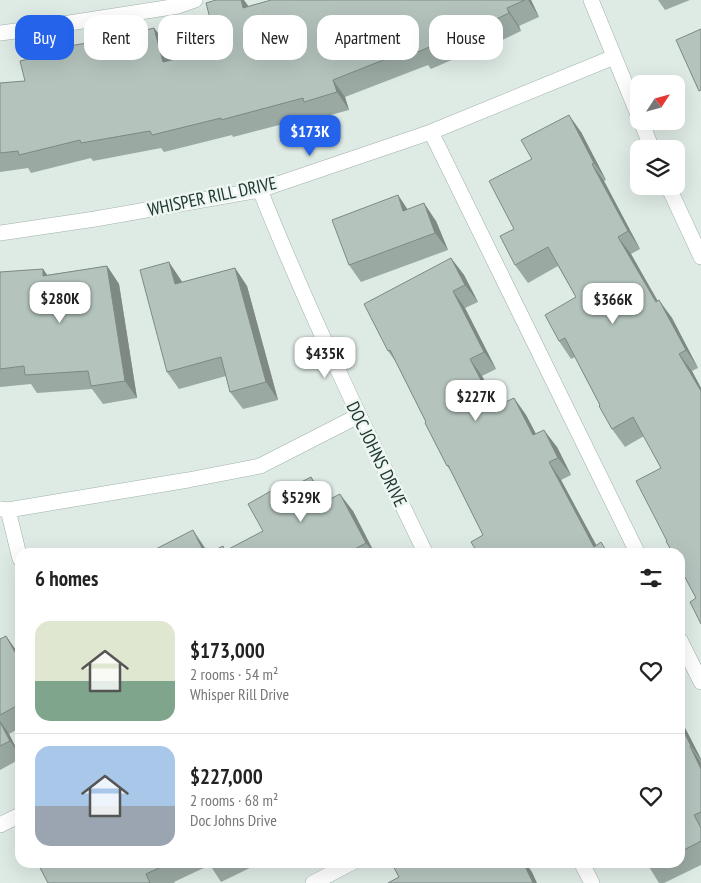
<!DOCTYPE html>
<meta charset="utf-8">
<style>
body{margin:0;font-family:"PT Sans Narrow",sans-serif;background:#f6f6f6;color:#222;height:100vh;display:flex;flex-direction:column;font-size:19px;white-space:nowrap}
*{box-sizing:border-box;margin:0}
p{font-size:16px;color:#767676}
.icon{flex:none;width:28px;height:28px;fill:none;stroke:currentColor;stroke-width:2;stroke-linecap:round;stroke-linejoin:round}
.map{position:relative;flex:1;overflow:hidden}
.panel{position:absolute;left:15px;top:548px;width:670px;height:320px;display:flex;flex-direction:column;background:#fff;border-radius:15px;box-shadow:0 5px 20px #0002}
.panel>*{flex:none}
.guide{position:absolute;left:15px;top:15px;width:671px;height:45px;display:flex;gap:10px}
.needle{width:32px;rotate:54deg}
.fabs{position:absolute;left:630px;top:75px;display:grid;gap:10px}
.fabs a{display:grid;place-items:center;width:55px;height:55px;border-radius:10px;background:#fff;box-shadow:0 5px 20px #0002;font-size:25px}
.price{position:absolute;translate:-50% -42px;padding:0 11px;border-radius:10px;background:#fff;color:#222;font-size:16px;line-height:32px;filter:drop-shadow(0 1px 2px #0008)}
.price::after{content:'';position:absolute;left:50%;top:30px;width:15px;height:11px;margin-left:-8px;background:inherit;clip-path:polygon(0 0,100% 0,50% 100%)}
.price.on{background:#2563eb;color:#fff}
ul{padding:0;list-style:none}
li{display:flex;align-items:center;gap:15px;height:125px;padding:0 20px}
li+li{border-top:1px solid #e0e0e0}
li span{display:grid;place-items:center;flex:none;width:140px;height:100px;border-radius:15px;color:#555}
li>.icon{margin-inline-start:auto}
span .icon{width:60px;height:60px;fill:#fffc;stroke-width:1}
li b{font-size:21px}
h2{display:flex;justify-content:space-between;align-items:center;height:60px;padding:0 20px;font-size:21px}
.pill{padding:0 18px;border-radius:15px;background:#fff;box-shadow:0 5px 20px #0002;font-size:18px;line-height:45px}
.pill.on{background:#2563eb;color:#fff}
.map>svg:first-child{display:block}
.lines{fill:none;stroke-linecap:round;stroke-linejoin:round}
.minor-casing{stroke:#a1b1ab;stroke-width:16}
.minor{stroke:#fff;stroke-width:15}
.wall{fill:#9ba9a3}
.shaded-wall{fill:#7e8984}
.building{fill:#b4c4bd;stroke:#7e8984}
.labels{text-anchor:middle;dominant-baseline:central;stroke-width:5;stroke-linejoin:round;paint-order:stroke}
.street-label{font-size:18px;fill:#203932;stroke:#eef6f2}
</style>
<div class="map">
<svg width="701" height="883" viewBox="0 0 701 883">
<rect width="100%" height="100%" fill="#deeae4"/>
<g class="lines">
<defs>
<path id="minor" d="M591 0 639 117
M0 33 31 29 178 6 195 0
M641 121 652 149
M431 132 637 552
M668 186 701 257
M260 190C309 313 367 433 425 552
M0 233 95 219 260 190 431 132 614 57
M0 509 8 510 188 480 260 466 358 416
M8 510 20 559
M680 640 701 682
M0 825 20 815
M581 862 592 883
M313 883 353 862"/>
</defs>
<use href="#minor" class="minor-casing"/>
<use href="#minor" class="minor"/>
</g>
<path class="wall" d="M271 0H531L539 17 519 26 521 31 494 44 493 42 431 69 428 65 345 97 349 110 316 119 314 116 233 137 232 135 164 152 161 148 93 161 91 158 31 173 28 168 0 172V83L25 81 63 51 154 28 167 45 170 60 218 49 249 6Z
M658 0H690L665 10Z
M581 132 606 180 604 181 640 249 631 254 658 301 672 318 698 368 692 371 701 388V624L696 598 667 541 661 468 644 436 625 447 612 429 575 357 571 359 559 341 576 297 558 266 528 283 515 265 514 229Z
M398 195 407 209 436 221 448 250 361 282 349 265Z
M451 258 464 275 478 302 465 308 496 369 482 376 498 406 514 398 526 415 536 434 557 447 571 475 561 480 596 545 609 552 483 535 451 471 447 466 426 422 396 362 388 351Z
M107 266 119 284 137 398 103 404 92 389 37 393 31 384 0 387V272L43 269 47 275Z
M235 268 247 286 278 400 243 409 230 392 226 376 179 389 167 372 181 280 182 282Z
M311 477 327 501 353 511 374 552H211L226 551 263 531 275 496Z
M6 636 20 657V728L9 734 20 755V759L0 770V639Z
M680 718 701 759V865L664 883H659L646 862H680Z
M37 862H262L221 882 210 865 174 882 175 883H48Z"/>
<path class="shaded-wall" d="M241 0H244L252 11 243 8Z
M528 0H531L539 17Z
M507 8 519 26 521 31 509 13Z
M154 28 167 45 175 79 163 62Z
M333 80 345 97 349 110 337 92Z
M569 115 581 132 606 180 594 163Z
M592 164 604 181 640 249 628 231Z
M398 195 410 213 403 211Z
M424 203 436 221 448 250 435 233Z
M618 237 631 254 668 320 656 302Z
M451 258 464 275 478 302 465 285Z
M169 262 181 280 187 302 175 284Z
M107 266 119 284 137 398 125 381Z
M235 268 247 286 278 400 266 382Z
M43 269 55 286 43 276Z
M453 291 465 308 496 369 484 352Z
M659 300 672 318 698 368 686 350Z
M679 354 692 371 701 388V391Z
M470 359 482 376 508 425 495 407Z
M514 398 526 415 546 453 533 435Z
M544 430 557 447 571 475 558 458Z
M549 462 561 480 600 552 594 547Z
M311 477 323 495 336 520 324 502Z
M340 494 353 511 374 552H373L366 543Z
M193 530 205 548 208 552H204Z
M6 636 18 653 20 657V662Z
M680 718 701 759V760L691 746 680 724Z
M0 721 9 734 20 756 10 741 0 722Z
M690 746 701 763V769Z
M494 862H497L508 883 496 866Z
M523 862H525L532 872 537 883H533Z"/>
<path class="building" d="M216 0H241L243 8 271 0H525L507 8 509 13 482 26 481 24 418 52 416 47 333 80 337 92 304 102 303 98 221 120V118L152 135 150 131 81 143 80 140 19 155 18 151 0 153V83L25 81 20 61 63 51V47L111 39 154 28 163 62 218 49 206 3Z
M701 29V90L699 91 676 40Z
M569 115 594 163 592 164 628 231 618 237 656 302 659 300 686 350 679 354 701 391V624L690 602 696 598 680 568V552H672L666 541H667L636 481 661 468 633 417 612 429 599 406 600 405 565 338 559 341 545 315 576 297 548 247 515 265 500 236 514 229 489 181 532 159 521 140Z
M398 195 403 211 424 203 435 233 349 265 332 220Z
M451 258 465 285 453 291 484 352 470 359 495 407 514 398 533 435 544 430 558 458 549 462 594 547 601 542 607 552H477L471 542 483 535 448 465 447 466 425 423 426 422 390 350 388 351 364 304Z
M169 262 175 284 235 268 266 382 230 392 221 357 167 372 140 270Z
M107 266 125 381 91 386 88 371 25 375 24 366 0 369V272L43 269V276Z
M311 477 324 502 340 494 366 543 351 551 352 552H211L223 546 225 551 263 531 248 504 271 491 274 496Z
M193 530 204 552H150Z
M6 636 20 661 16 663 20 672V704L0 715V639Z
M0 722 10 741 0 746Z
M680 724 691 746H690L701 769V812L694 815 701 828V841L680 852Z
M37 862H167L162 865 163 866 146 874 150 883H48Z
M395 862H494L496 866 504 862H523L533 883H388L399 877 392 864Z
M646 862H658L648 867Z"/>
<g class="labels">
<g class="street-label">
<text transform="translate(212 196) rotate(-12)">WHISPER RILL DRIVE</text>
<text transform="translate(377 454) rotate(64)">DOC JOHNS DRIVE</text>
</g>
</g>
</svg>
<div class="fabs">
<a><svg class="needle" viewBox="-14 -14 28 28"><path d="M0-13l5 13h-10z" fill="#e53935"/><path d="M0 13l5-13h-10z" fill="#767676"/></svg></a>
<a><svg class="icon" aria-label="layers" viewBox="0 0 24 24"><path d="M12 4l9 5-9 5-9-5zM3 14l9 5 9-5"/></svg></a>
</div>
<b class="price on" style="left:310px;top:157px">$173K</b>
<b class="price" style="left:60px;top:324px">$280K</b>
<b class="price" style="left:613px;top:325px">$366K</b>
<b class="price" style="left:325px;top:379px">$435K</b>
<b class="price" style="left:476px;top:422px">$227K</b>
<b class="price" style="left:301px;top:523px">$529K</b>
<div class="guide">
<a class="pill on">Buy</a>
<a class="pill">Rent</a>
<a class="pill">Filters</a>
<a class="pill">New</a>
<a class="pill">Apartment</a>
<a class="pill">House</a>
</div>
<section class="panel">
<h2>6 homes<svg class="icon" aria-label="filters" viewBox="0 0 24 24"><path d="M4 7h16M4 17h16"/><circle cx="9" cy="7" r="2"/><circle cx="15" cy="17" r="2"/></svg></h2>
<ul>
<li><span style="background:linear-gradient(#dfe7d0 60%,#7fa58c 0)"><svg class="icon" aria-label="home" viewBox="0 0 24 24"><path d="M3 11l9-7 9 7M6 9v11h12V9"/></svg></span><div><b>$173,000</b><p>2 rooms · 54 m²</p><p>Whisper Rill Drive</p></div><svg class="icon" aria-label="heart" viewBox="0 0 24 24"><path d="M12 20l-8-8c-3-5 5-10 8-4 3-6 11-1 8 4z"/></svg></li>
<li><span style="background:linear-gradient(#a9c7e8 60%,#9aa5b1 0)"><svg class="icon" aria-label="home" viewBox="0 0 24 24"><path d="M3 11l9-7 9 7M6 9v11h12V9"/></svg></span><div><b>$227,000</b><p>2 rooms · 68 m²</p><p>Doc Johns Drive</p></div><svg class="icon" aria-label="heart" viewBox="0 0 24 24"><path d="M12 20l-8-8c-3-5 5-10 8-4 3-6 11-1 8 4z"/></svg></li>
</ul>
</section>
</div>
